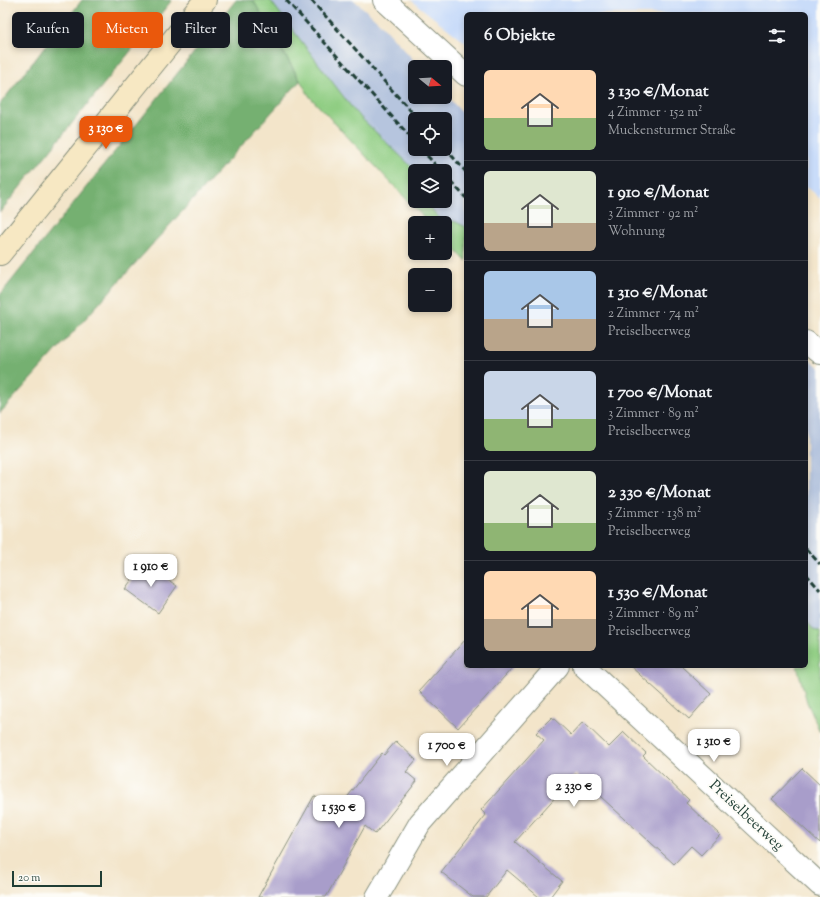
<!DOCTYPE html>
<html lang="de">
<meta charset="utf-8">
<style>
body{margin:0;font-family:"Sorts Mill Goudy",serif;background:#20242c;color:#f1f3f6;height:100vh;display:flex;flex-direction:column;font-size:15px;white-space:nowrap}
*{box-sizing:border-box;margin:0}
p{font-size:13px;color:#9ea1a6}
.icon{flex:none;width:22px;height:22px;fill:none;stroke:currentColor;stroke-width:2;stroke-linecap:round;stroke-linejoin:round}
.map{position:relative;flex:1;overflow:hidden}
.details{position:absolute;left:464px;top:12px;width:344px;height:656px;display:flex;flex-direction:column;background:#171b24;border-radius:6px;box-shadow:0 2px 6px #0003}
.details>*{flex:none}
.hud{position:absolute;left:12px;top:12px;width:380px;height:36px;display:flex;gap:8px}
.needle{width:26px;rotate:108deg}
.controls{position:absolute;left:408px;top:60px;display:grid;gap:8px}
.controls a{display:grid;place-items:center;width:44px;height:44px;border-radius:6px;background:#171b24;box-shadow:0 2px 6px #0003;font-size:20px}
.scale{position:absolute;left:12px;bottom:10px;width:90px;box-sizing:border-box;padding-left:4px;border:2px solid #1f3d34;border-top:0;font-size:11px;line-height:14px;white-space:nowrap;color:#1f3d34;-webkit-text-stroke:3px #fdfcf7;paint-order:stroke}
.price{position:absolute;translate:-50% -34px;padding:0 9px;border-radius:8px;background:#fff;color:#222;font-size:13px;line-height:26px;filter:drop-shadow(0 1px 2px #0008)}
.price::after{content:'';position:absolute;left:50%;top:24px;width:12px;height:9px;margin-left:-6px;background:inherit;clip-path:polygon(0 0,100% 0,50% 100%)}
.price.on{background:#ea580c;color:#fff}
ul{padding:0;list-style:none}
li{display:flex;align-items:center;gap:12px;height:100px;padding:0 20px}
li+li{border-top:1px solid #363941}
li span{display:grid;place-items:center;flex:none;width:112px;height:80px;border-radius:6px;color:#555}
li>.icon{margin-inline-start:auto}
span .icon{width:48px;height:48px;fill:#fffc;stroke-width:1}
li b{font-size:17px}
h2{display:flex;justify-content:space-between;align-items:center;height:48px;padding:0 20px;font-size:17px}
.chip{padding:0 14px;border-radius:6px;background:#171b24;box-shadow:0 2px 6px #0003;font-size:14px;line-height:36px}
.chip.on{background:#ea580c;color:#fff}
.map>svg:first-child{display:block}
.built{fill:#c9dcf9}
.industrial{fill:#b6c5de;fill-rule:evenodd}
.green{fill:#90cd83;stroke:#58855c}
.forest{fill:#74b071;stroke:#4a7652}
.building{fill:#a89dca}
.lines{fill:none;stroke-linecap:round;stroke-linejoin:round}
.street-casing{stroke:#89917f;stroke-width:24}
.secondary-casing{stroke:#89917f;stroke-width:24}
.street{stroke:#fff;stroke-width:22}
.secondary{stroke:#f7e8c3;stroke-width:22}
.rail{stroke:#1f3d34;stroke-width:3;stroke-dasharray:6 3;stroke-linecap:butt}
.labels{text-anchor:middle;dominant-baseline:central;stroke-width:4;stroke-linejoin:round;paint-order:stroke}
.street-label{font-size:15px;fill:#1f3d34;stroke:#fdfcf7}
</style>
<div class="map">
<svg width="820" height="897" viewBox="0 0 820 897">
<rect width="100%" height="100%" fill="#fdfcf7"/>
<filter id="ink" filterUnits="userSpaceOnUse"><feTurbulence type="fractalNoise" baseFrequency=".025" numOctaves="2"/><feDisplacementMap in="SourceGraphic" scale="8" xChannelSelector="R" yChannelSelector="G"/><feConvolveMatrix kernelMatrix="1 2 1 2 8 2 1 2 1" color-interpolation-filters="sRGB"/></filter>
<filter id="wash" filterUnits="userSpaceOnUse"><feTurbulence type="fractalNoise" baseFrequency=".012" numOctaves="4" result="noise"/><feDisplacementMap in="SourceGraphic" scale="16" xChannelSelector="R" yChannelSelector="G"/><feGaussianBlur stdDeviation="0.9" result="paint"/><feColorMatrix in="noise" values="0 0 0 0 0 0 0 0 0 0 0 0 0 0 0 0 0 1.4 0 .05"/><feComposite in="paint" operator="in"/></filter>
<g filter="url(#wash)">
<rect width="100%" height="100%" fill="#f3e5ca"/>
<path class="built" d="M411 0H820V198L806 186V14H466V43Z"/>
<path class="industrial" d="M270 0H354L379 22 420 67H415V97H445V94L466 117V227L456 222 439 218 425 201H445V171H416L356 113ZM415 119H445V149H415Z
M806 358 820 368V632L814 630 806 621Z"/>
<path class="green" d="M253 0H270L356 113 416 171 415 201H425L439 218 456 222 466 227V261L445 239V223H429L310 97Z
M806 621 814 630 820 632V732L807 702 797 666H806Z"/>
<path class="forest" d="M82 0H172L0 212V104Z
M236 0H253L300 81 0 413V295Z"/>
<g id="blocks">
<path class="building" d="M144 563 177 586 158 613 125 589Z
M466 639V666H514L458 728 419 691Z
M630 666H681L711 694 689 719Z
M552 717 571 735 583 722 609 747 624 732 646 753 643 756 689 800 686 803 720 835 701 855 691 846 674 864 576 774 515 842 562 881 550 897H539L507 870 486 897H473L441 872 486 815 481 810 544 740 536 733Z
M396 741 416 760 406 772 417 781 375 834 365 826 326 897H258L314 796 338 809 382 753 384 755Z
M802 768 820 785V843L772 799Z"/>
</g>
</g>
<g filter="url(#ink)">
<use href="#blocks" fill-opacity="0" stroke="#89917f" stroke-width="1"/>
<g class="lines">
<defs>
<path id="street" d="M384 0 466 75
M806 342 820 353
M584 666 820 885
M377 897 420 823 558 666"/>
<path id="secondary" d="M0 254 205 0"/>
</defs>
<use href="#street" class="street-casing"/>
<use href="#secondary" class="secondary-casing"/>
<use href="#street" class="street"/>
<use href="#secondary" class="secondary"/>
<path class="rail" d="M286 0 415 142
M311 0 418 119
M445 148 466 172
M421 149 441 171
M445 175 466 198
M806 549 820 564
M806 574 820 590"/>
</g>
</g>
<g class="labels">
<g class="street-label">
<text transform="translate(746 816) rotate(43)">Preiselbeerweg</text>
</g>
</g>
</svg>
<div class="controls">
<a><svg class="needle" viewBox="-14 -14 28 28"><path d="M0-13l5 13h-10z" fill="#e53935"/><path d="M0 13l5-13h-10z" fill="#9ea1a6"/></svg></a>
<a><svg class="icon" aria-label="locate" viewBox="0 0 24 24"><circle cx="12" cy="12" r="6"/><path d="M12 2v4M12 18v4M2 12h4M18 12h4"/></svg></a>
<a><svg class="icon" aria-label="layers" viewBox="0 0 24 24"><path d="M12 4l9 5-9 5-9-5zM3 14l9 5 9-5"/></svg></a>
<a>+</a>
<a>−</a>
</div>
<div class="scale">20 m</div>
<b class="price on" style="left:106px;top:150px">3 130 €</b>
<b class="price" style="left:151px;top:588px">1 910 €</b>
<b class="price" style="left:714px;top:763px">1 310 €</b>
<b class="price" style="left:447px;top:767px">1 700 €</b>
<b class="price" style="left:574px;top:808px">2 330 €</b>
<b class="price" style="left:339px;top:829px">1 530 €</b>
<div class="hud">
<a class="chip">Kaufen</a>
<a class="chip on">Mieten</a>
<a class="chip">Filter</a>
<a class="chip">Neu</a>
</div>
<section class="details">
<h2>6 Objekte<svg class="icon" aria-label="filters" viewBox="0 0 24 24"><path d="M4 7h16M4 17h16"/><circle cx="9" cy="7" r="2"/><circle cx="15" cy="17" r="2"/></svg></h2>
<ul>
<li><span style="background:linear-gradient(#ffd9b3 60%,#8fb573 0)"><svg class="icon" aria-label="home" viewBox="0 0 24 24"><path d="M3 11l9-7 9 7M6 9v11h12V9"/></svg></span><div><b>3 130 €/Monat</b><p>4 Zimmer · 152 m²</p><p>Muckensturmer Straße</p></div></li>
<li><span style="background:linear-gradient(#dfe7d0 65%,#b9a48a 0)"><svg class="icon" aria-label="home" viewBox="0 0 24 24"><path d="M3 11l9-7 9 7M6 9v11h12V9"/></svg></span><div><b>1 910 €/Monat</b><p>3 Zimmer · 92 m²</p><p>Wohnung</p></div></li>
<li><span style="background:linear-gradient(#a9c7e8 60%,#b9a48a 0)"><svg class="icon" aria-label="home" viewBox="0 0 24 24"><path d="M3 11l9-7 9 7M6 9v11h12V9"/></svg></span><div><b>1 310 €/Monat</b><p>2 Zimmer · 74 m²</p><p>Preiselbeerweg</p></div></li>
<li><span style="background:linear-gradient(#c9d6e8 60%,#8fb573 0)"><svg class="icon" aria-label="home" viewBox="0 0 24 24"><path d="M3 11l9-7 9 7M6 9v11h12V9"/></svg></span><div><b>1 700 €/Monat</b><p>3 Zimmer · 89 m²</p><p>Preiselbeerweg</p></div></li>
<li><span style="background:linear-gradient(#dfe7d0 65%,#8fb573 0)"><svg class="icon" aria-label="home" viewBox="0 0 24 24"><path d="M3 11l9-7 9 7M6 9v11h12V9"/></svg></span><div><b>2 330 €/Monat</b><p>5 Zimmer · 138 m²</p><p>Preiselbeerweg</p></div></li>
<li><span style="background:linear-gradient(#ffd9b3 60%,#b9a48a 0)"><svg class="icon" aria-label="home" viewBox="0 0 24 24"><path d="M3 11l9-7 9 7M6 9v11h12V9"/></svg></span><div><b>1 530 €/Monat</b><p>3 Zimmer · 89 m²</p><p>Preiselbeerweg</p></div></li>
</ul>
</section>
</div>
